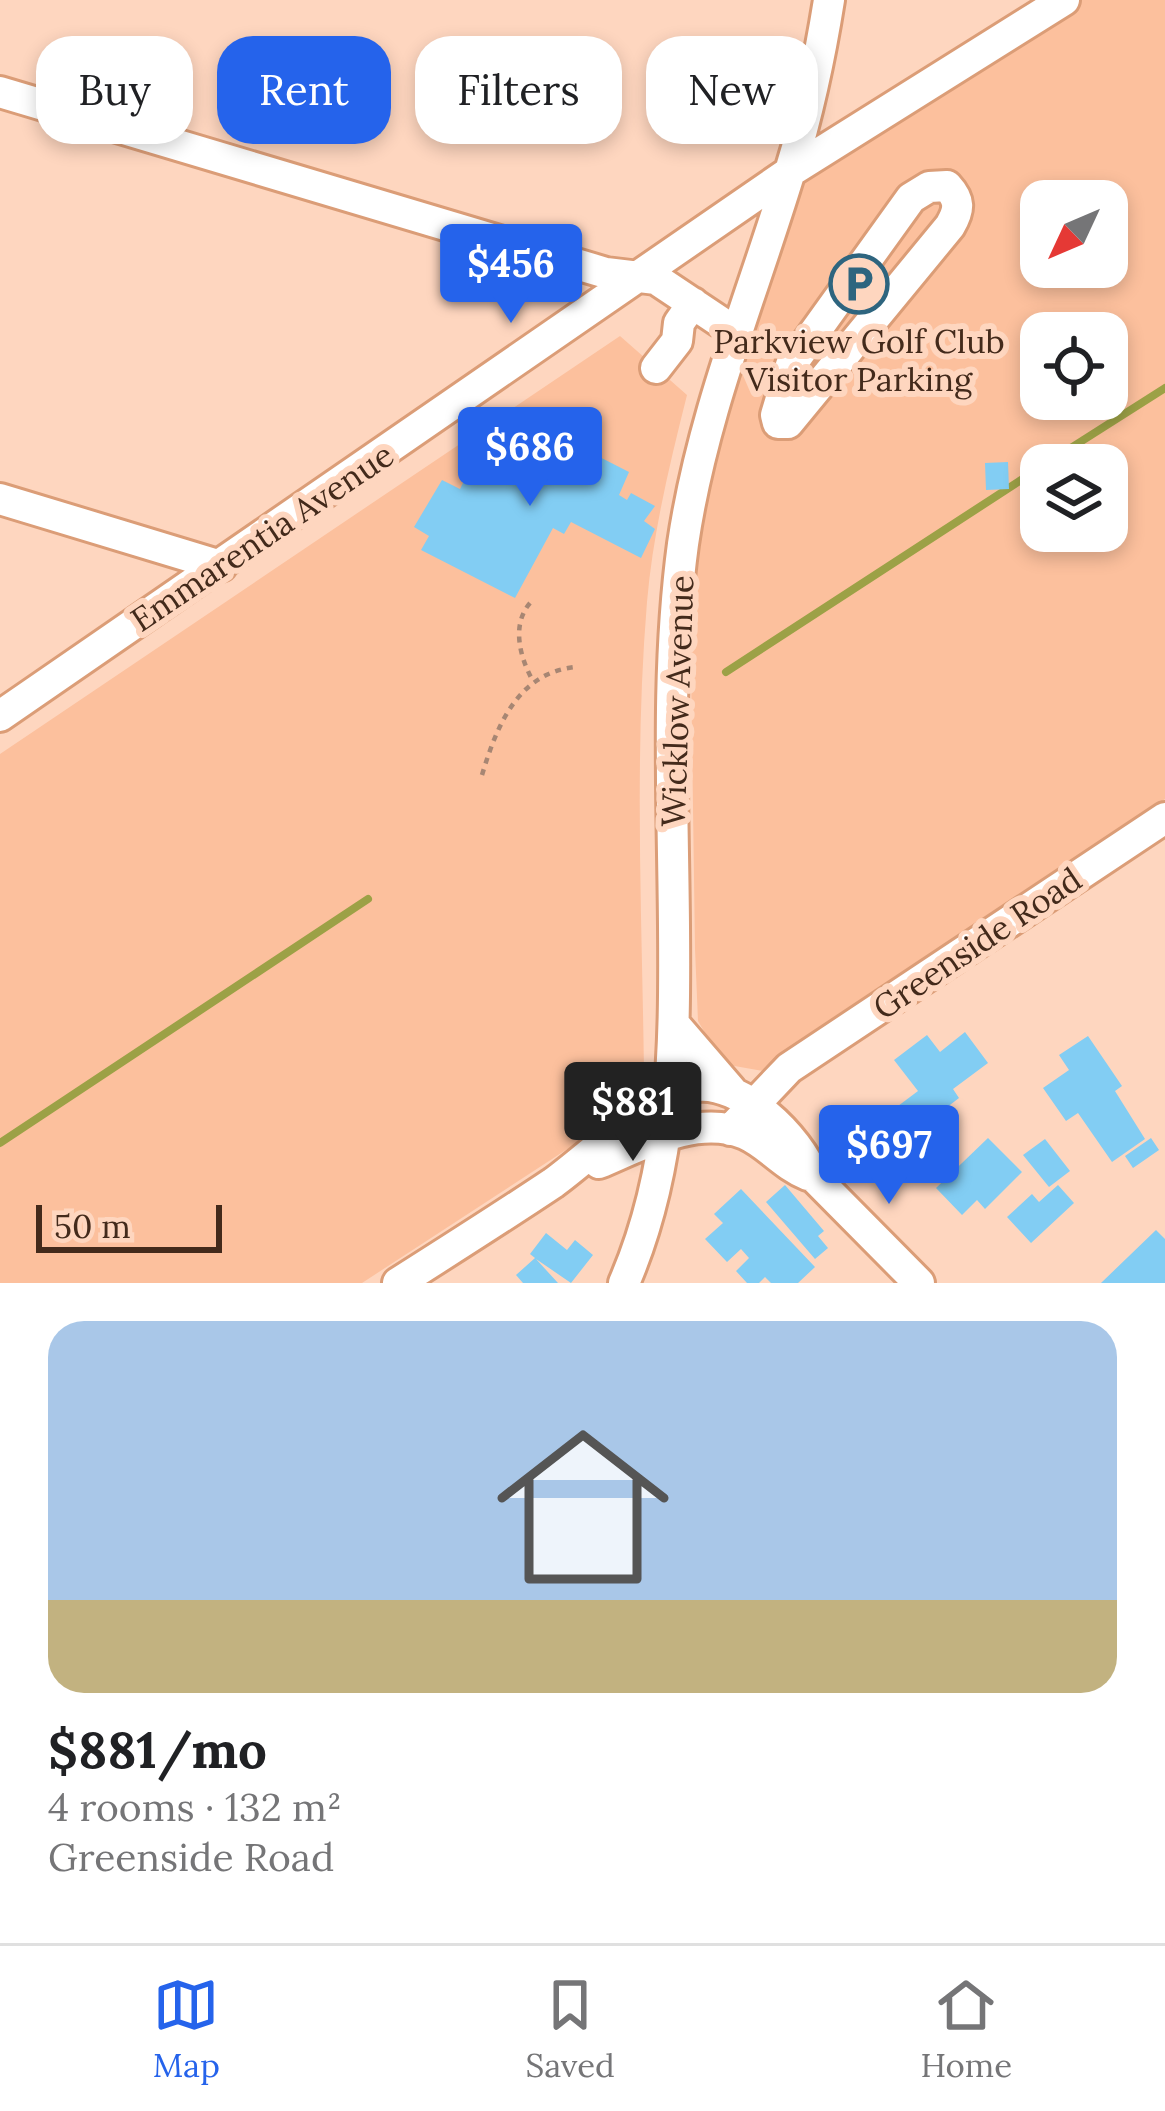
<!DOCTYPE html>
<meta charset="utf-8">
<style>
body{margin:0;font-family:Lora,serif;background:#f6f6f6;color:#202124;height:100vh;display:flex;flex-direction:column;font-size:45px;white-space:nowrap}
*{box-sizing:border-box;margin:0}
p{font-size:39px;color:#757577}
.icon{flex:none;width:66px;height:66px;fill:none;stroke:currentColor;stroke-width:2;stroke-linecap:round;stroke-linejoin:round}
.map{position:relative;height:1283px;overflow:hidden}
.panel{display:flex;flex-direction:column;background:#fff;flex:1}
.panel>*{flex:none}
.top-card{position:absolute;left:36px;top:36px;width:1095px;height:108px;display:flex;gap:24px}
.needle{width:78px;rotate:226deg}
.tools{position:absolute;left:1020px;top:180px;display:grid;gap:24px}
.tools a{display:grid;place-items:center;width:108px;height:108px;border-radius:24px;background:#fff;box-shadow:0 6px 18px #0003;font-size:60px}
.scale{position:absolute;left:36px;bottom:30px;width:186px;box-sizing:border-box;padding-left:12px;border:6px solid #432a1b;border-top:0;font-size:33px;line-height:42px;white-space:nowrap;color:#432a1b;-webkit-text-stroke:9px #fed6bf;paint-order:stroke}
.price{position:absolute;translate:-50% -102px;padding:0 27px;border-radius:12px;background:#2563eb;color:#fff;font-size:39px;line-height:78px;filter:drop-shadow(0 3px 6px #0008)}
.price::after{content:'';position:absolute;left:50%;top:72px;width:36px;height:27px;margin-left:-18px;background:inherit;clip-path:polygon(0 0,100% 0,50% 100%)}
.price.selected{background:#222;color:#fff}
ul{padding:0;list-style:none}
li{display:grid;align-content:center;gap:24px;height:636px;padding:0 48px}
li+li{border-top:3px solid #e0e0e0}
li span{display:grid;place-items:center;height:372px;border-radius:36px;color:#555}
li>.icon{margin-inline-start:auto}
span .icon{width:216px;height:216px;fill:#fffc;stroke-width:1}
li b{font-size:51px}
.tag{padding:0 42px;border-radius:36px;background:#fff;box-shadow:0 6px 18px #0003;font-size:42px;line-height:108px}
.tag.selected{background:#2563eb;color:#fff}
.menu{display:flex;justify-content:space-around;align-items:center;height:168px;border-top:3px solid #e0e0e0;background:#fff;font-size:33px;color:#757577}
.menu a{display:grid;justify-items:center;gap:6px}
.menu .selected{color:#2563eb}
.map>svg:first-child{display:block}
.green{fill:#fcc09d;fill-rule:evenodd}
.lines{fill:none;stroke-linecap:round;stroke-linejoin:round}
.stream{stroke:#9ca146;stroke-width:8}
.building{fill:#82cdf3}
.minor-casing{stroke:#db9d77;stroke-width:36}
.path{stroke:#a78673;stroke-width:4.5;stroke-dasharray:6 6;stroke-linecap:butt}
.minor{stroke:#fff;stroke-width:30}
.labels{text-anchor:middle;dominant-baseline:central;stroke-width:12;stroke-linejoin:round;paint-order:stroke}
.poi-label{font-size:33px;fill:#432a1b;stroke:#fed6bf}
.street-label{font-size:33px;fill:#432a1b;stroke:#fed6bf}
</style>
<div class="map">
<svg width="1165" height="1283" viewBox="0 0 1165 1283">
<rect width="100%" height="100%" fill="#fed6bf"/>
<path class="green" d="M1048 0H1165V799L763 1071 723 1064 698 1021 695 949 691 667 699 543 739 350 791 171ZM1041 201H1107V267H1041ZM1041 333H1107V399H1041ZM1041 465H1107V531H1041Z
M620 336 687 395C670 463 653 532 647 602 634 758 642 916 644 1072L639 1092 621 1114 362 1283H0V754Z"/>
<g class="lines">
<path class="stream" d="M1044 465 1165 388
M726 672 1041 467
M0 1143 368 899"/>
</g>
<path class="building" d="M540 429 558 439 562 432 582 443 580 447 629 472 619 495 627 500 631 493 655 506 644 521 655 529 641 558 571 522 564 534 553 528 515 598 421 550 429 536 414 527 442 480 460 489 477 454 490 455 498 440 514 449 519 437 533 444Z
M1008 462 1009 489 986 490 985 463Z
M965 1032 988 1063 953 1089 959 1098 929 1121 935 1129 879 1171 862 1147 889 1126 882 1118 918 1091 894 1060 927 1035 940 1052Z
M1088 1036 1122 1086 1115 1091 1145 1139 1112 1162 1078 1113 1066 1121 1043 1088 1069 1070 1059 1055Z
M988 1138 1022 1172 985 1209 977 1200 962 1215 936 1188Z
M1151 1138 1159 1150 1133 1168 1125 1156Z
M1045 1139 1070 1171 1049 1187 1023 1155Z
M785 1185 824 1231 818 1236 828 1248 815 1259 766 1202Z
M1058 1185 1074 1203 1031 1243 1007 1217 1032 1194 1039 1202Z
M741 1189 815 1267 798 1283H771L765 1277 759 1283H747L736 1271 749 1258 741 1249 727 1262 705 1239 723 1223 714 1214Z
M1156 1230 1165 1239V1283H1101Z
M546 1233 567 1250 575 1240 593 1255 571 1283 536 1259 558 1283H523L516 1275 535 1258 530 1254Z"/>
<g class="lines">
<defs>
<path id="minor" d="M0 92 606 273 656 279 734 331
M947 186C960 200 960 209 950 226L788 423H778L776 415 791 365 911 198 929 187Z
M656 368 677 341 679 323 693 303
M0 499 221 566
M0 716 791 171 1064 0
M675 1025 731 1090
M730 1130 789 1068 1165 818
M599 1163C642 1145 697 1114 745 1134 768 1144 783 1165 808 1175
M398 1283C450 1250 502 1217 553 1183 588 1158 658 1090 697 1086 741 1081 800 1138 813 1176L919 1283
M624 1283C674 1168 675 1049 674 926 673 799 666 670 683 544 702 413 753 294 791 168 808 113 820 57 829 0"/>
</defs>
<use href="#minor" class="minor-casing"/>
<path class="path" d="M530 603C511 625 520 658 533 681
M482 775C497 725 518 673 575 667"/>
<use href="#minor" class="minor"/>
</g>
<defs>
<symbol id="parking-ring" viewBox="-11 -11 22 22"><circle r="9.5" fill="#fed6bf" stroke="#2e657f" stroke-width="1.5"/><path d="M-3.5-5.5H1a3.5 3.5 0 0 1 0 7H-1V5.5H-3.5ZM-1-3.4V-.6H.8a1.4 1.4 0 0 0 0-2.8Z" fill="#2e657f"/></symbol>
</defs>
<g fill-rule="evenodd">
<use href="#parking-ring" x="826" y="251" width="66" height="66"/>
</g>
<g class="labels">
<g class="poi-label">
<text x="859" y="341">Parkview Golf Club<tspan x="859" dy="38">Visitor Parking</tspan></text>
</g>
<g class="street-label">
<text transform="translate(262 537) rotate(-34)">Emmarentia Avenue</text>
<text transform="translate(677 701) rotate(-88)">Wicklow Avenue</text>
<text transform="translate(977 943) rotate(-34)">Greenside Road</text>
</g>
</g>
</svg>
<div class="tools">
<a><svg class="needle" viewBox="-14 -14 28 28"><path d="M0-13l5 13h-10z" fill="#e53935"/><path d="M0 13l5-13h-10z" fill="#757577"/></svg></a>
<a><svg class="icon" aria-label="locate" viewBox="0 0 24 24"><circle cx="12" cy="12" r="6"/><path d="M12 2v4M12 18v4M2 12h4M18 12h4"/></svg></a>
<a><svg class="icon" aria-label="layers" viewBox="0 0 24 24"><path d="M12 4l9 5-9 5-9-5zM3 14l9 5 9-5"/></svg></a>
</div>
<div class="scale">50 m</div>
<b class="price" style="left:511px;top:326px">$456</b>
<b class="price" style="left:530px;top:509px">$686</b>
<b class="price selected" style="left:633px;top:1164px">$881</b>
<b class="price" style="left:889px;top:1207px">$697</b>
<div class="top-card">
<a class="tag">Buy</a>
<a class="tag selected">Rent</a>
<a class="tag">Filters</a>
<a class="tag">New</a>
</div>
</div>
<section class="panel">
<ul>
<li><span style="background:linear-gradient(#a9c7e8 75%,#c2b280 0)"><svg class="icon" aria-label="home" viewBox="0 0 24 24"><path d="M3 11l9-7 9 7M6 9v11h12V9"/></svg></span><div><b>$881/mo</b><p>4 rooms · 132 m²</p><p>Greenside Road</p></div></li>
</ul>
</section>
<nav class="menu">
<a class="selected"><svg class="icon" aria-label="map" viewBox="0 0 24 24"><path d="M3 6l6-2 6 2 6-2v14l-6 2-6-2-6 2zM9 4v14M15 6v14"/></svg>Map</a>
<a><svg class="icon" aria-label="saved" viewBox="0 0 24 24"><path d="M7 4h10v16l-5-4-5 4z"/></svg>Saved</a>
<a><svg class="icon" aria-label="home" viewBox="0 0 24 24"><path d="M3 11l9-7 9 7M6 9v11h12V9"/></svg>Home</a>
</nav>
